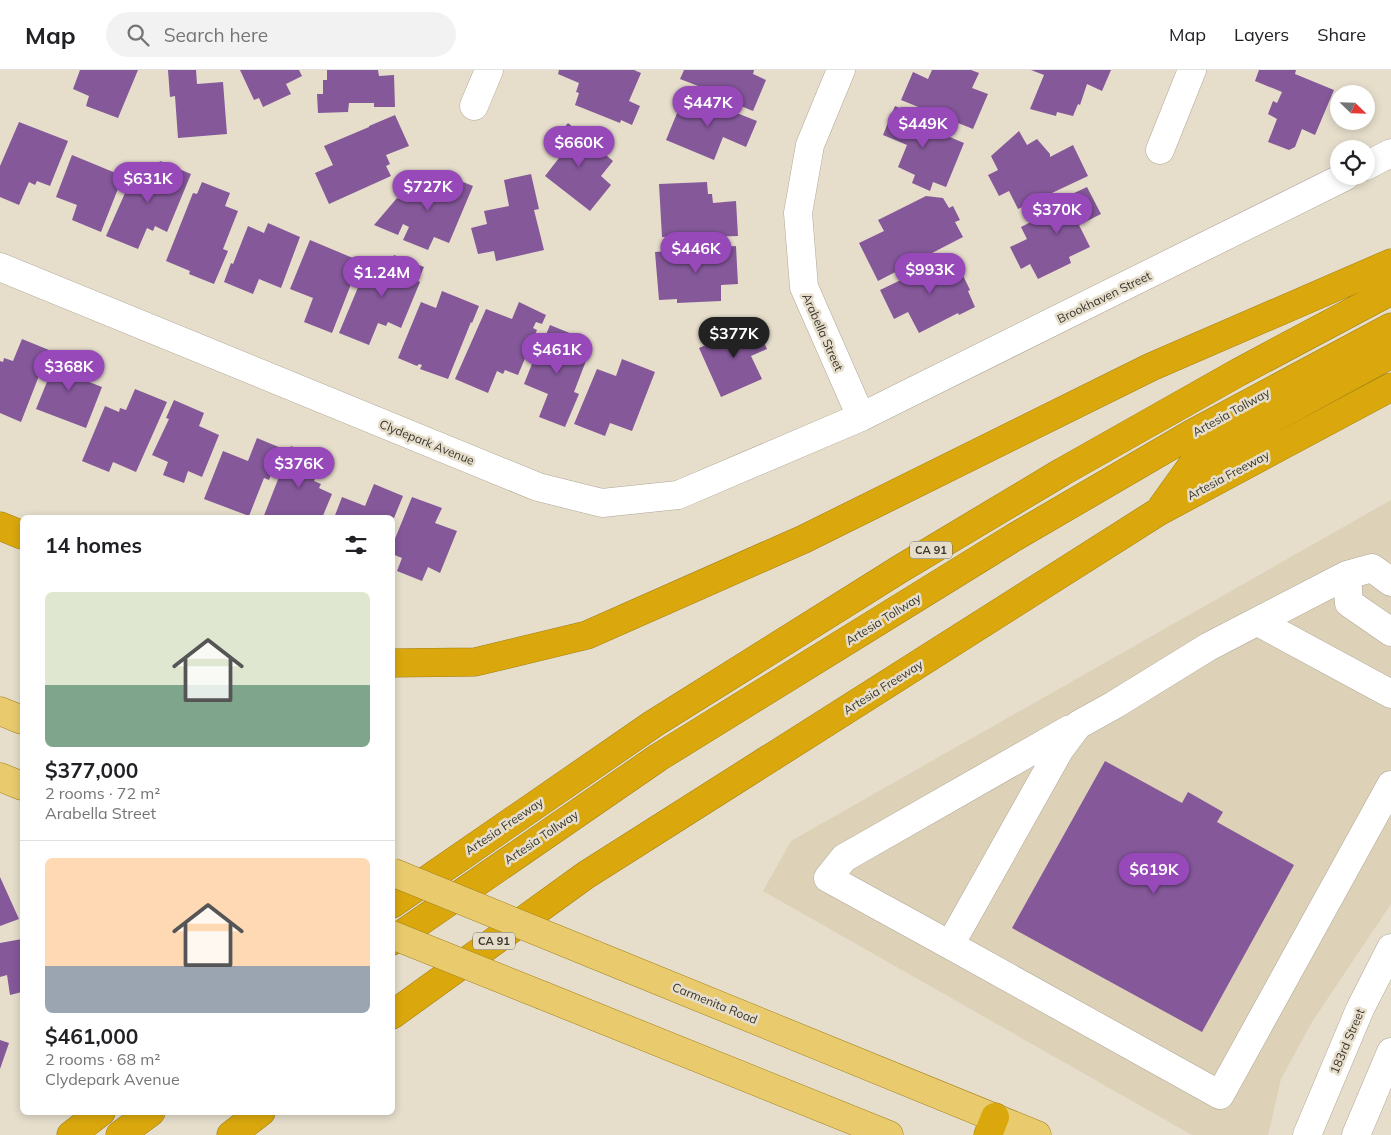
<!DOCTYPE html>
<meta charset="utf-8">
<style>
body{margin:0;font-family:Mulish,sans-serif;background:#f2f2f2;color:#202124;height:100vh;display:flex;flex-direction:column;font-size:19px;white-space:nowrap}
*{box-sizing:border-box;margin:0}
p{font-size:16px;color:#757577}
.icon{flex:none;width:28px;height:28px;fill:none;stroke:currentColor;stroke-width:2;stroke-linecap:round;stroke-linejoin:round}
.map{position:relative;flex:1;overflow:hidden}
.details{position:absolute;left:20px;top:445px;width:375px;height:600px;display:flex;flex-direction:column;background:#fff;border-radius:8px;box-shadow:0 2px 8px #0003}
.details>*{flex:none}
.needle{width:32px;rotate:113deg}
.buttons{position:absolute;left:1330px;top:15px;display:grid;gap:10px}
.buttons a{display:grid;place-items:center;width:45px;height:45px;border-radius:50%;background:#fff;box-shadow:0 2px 8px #0003;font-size:25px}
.price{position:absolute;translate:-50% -42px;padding:0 11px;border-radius:18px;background:#9748b9;color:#fff;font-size:16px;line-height:32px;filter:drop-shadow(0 1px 2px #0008)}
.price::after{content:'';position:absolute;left:50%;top:30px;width:15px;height:11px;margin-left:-8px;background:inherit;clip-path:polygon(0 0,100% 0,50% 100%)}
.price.on{background:#222;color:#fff}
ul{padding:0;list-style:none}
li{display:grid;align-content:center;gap:10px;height:265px;padding:0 25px}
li+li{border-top:1px solid #e0e0e0}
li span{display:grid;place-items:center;height:155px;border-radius:8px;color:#555}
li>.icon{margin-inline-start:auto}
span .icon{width:90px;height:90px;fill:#fffc;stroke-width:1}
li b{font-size:21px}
h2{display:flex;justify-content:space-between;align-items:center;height:60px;padding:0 25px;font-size:21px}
header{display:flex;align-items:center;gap:30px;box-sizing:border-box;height:70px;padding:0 25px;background:#fff;border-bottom:1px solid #e0e0e0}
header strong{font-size:24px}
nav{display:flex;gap:28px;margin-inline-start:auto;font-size:18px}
.search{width:350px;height:45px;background:#f2f2f2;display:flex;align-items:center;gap:12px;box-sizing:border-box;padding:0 18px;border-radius:28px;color:#757577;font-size:19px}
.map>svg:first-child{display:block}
.built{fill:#ddd1b8}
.building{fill:#845899}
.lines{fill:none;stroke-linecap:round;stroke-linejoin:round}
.minor-casing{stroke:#afa795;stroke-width:29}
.major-casing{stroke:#a18019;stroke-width:29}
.highway-casing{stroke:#a18019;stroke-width:29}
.minor{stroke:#fff;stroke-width:28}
.major{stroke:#e9cb6e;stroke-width:28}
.highway{stroke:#daa80d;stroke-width:28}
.major-bridge-casing{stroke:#a18019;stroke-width:29;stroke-linecap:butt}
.major-bridge{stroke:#e9cb6e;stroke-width:28}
.labels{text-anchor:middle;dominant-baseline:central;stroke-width:5;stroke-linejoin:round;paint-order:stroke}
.shield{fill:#e6decb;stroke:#6c685d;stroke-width:1}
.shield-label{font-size:11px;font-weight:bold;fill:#38352e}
.street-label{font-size:12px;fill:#38352e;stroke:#e6decb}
</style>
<header>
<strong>Map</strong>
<div class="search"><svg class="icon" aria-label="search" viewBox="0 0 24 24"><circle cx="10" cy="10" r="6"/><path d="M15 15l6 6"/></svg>Search here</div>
<nav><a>Map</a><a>Layers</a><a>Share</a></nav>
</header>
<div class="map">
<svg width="1391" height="1065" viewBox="0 0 1391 1065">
<rect width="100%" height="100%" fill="#e6decb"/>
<path class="built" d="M1391 430V834L1312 952 1281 1009 1268 1065H1192L763 821 791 771Z"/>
<path class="building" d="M80 0H138L118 48 86 36 89 26 73 19Z
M168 0H196L197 14 223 12 227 64 178 68 175 26 170 27Z
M240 0H299L302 6 286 14 291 24 263 37 259 28 254 30Z
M327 0H378L379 6 394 5 395 37H374V33H349L348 42 318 43 317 24H323V10H327Z
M559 0H634L641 3 629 31 640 36 632 55 621 50 620 53 575 35 579 23 576 22 579 13 558 4Z
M684 0H754L753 4 766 10 753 41 736 34 737 31 680 9Z
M932 0H971L979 3 972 18 988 24 973 59 901 30 913 2 928 9Z
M1031 0H1111L1102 21 1087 14 1080 35 1078 34 1073 46 1057 42 1056 46 1030 39 1044 5Z
M1259 0H1296L1295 4 1334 20 1315 65 1302 59 1295 77 1289 80 1268 72 1277 49 1268 44 1273 31 1277 33 1282 22 1255 11Z
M684 26 722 42 724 38 757 51 746 77 723 67 714 90 666 70Z
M895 36 928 50 926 57 964 73 946 117 933 112 930 121 912 113 915 105 898 97 907 75 883 65Z
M395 45 409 76 386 85 390 94 386 96 391 106 329 134 315 103 333 95 324 76 369 57V56Z
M19 52 68 71 50 116 37 111 35 115 29 112 19 135 0 127V96Z
M568 53 613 91 601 106 611 115 590 141 545 106 559 88 548 78Z
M1019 61 1027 75 1037 69 1050 84V87L1073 75 1088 106 1018 139 1009 121 999 126 988 105 998 100 991 86Z
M72 85 123 106 101 162 72 150 77 135 56 127Z
M160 91 191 104 167 162 155 156 153 161 147 158 138 179 106 166 137 96 155 104Z
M531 104 539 139 534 140 544 180 496 191 494 181 478 184 471 158 487 154 484 141 509 136 504 110Z
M446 105 473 116 449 173 434 167 428 180 403 170 409 157 403 154 398 165 374 155 397 128 407 132 413 117 415 118 417 112 427 116 430 109 442 114Z
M202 112 230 123 225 136 238 141 223 179 228 181 214 214 189 204 190 201 166 191 193 123 197 124Z
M707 112 708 124H712L713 133 736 131 738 166 709 167V165L662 167 659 114Z
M1087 117 1101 144 1079 155 1090 177 1069 187 1071 193 1038 209 1030 194 1021 199 1010 177 1027 169 1021 157 1060 137 1057 131Z
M926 126 943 128 949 138 953 136 960 150 955 152 963 167 878 211 859 173 884 161 878 150Z
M268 153 300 167 281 218 259 209 253 224 224 212 231 193 233 194 248 156 264 163Z
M310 170 360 191 332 263 304 252 313 228 290 219Z
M736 176 738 214 721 215V231L677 233V229L659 230 655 182Z
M394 185 424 197 418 211 420 212 401 258 388 252 386 256 378 253 369 275 339 263 369 191 389 199Z
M953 185 970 220 968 221 975 237 959 245 958 243 919 263 908 242 894 249 880 220Z
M442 221 479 236 472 253 471 252 448 309 420 299 422 295 419 294 417 296 398 288 421 232 436 238Z
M519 232 546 245 542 254 536 252 533 258 537 260 518 305 505 300 503 304 497 301 488 323 455 309 486 239 512 249Z
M755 253 767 279 751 286 762 309 721 327 699 278Z
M550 255 572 264 568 275 589 283 574 322 579 324 565 357 539 347 548 324 524 314 543 266 545 267Z
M22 269 49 280 21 352 0 343V291L3 292 4 288 13 291Z
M59 282 86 293 79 308 102 317 86 358 36 339Z
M622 289 655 302 632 361 610 353 605 366 574 354 597 299 616 306Z
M135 319 167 332 136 402 113 392 109 402 82 391 105 336 119 342 120 338 126 340Z
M174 330 204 343 199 356 219 365 202 407 188 401 184 413 163 405 168 392 152 385 169 349 166 348Z
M257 368 281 378 269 410 264 408 249 446 204 429 223 381 248 391Z
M291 376 323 389 314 411 321 414 319 418 332 424 322 448H263Z
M374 414 403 426 394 448H334L342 427 365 436Z
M412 427 442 438 435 453 457 461 440 503 428 497 422 511 397 501 402 488 392 484V476Z
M1105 691 1182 733 1188 722 1223 742 1217 752 1294 795 1202 962 1012 858Z
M0 807 19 849 0 856Z
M22 869V922L10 925 7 905 0 907V873Z
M0 970 9 973 0 999Z"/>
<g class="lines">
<defs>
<path id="minor" d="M841 0 810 75 798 143 804 217 861 347
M474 36 489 0
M1160 80 1192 0
M1366 96 1391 83
M0 197 538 417 602 433 678 425 861 347 1346 106
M1347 505 1349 533 1391 562
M1391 512 1372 498 1347 505 1208 577 1114 635 1078 655 1060 679 950 875 1220 1025 1391 715
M1258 552 1391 624
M950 875 828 808 844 788 1070 659
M1307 1065 1360 939 1391 878
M1356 1065 1391 982"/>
<path id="major" d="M0 641 22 650
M0 707 22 716
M593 884 1037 1065
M544 926 889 1065"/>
<path id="highway" d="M1162 437 1195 391 1391 284
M0 456 22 465
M392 593 475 592 587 565 804 469 1151 297 1391 193
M392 834 653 654 900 499 1062 402 1239 302 1391 221
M392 871 659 687 1013 468 1193 363 1391 257
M392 945 586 805 1158 442 1391 317
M71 1065 101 1042
M120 1065 151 1042
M231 1065 261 1042
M988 1065 995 1047"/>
</defs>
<use href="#minor" class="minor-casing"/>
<use href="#major" class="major-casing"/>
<use href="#highway" class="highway-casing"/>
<use href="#minor" class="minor"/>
<use href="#major" class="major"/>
<use href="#highway" class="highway"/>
<defs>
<path id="major-bridge" d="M392 802 593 884
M392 865 544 926"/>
</defs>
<use href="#major-bridge" class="major-bridge-casing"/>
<use href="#major-bridge" class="major-bridge"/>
</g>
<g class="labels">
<g class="shield">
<rect x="910" y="471.5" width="42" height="17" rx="4"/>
<rect x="473" y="862.5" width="42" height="17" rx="4"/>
</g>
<g class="shield-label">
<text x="931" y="480">CA 91</text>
<text x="494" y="871">CA 91</text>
</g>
<g class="street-label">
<text transform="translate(1104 227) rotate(-26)">Brookhaven Street</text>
<text transform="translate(823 262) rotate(66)">Arabella Street</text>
<text transform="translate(1231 342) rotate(-29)">Artesia Tollway</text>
<text transform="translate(427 372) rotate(22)">Clydepark Avenue</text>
<text transform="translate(1228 405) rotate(-28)">Artesia Freeway</text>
<text transform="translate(883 549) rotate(-32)">Artesia Tollway</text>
<text transform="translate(883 617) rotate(-32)">Artesia Freeway</text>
<text transform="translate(504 756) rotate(-34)">Artesia Freeway</text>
<text transform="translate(541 767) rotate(-34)">Artesia Tollway</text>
<text transform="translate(715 933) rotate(22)">Carmenita Road</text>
<text transform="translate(1347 971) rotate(-67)">183rd Street</text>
</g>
</g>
</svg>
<div class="buttons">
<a><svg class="needle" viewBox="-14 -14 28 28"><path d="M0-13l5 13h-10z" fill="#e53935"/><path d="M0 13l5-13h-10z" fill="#757577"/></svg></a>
<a><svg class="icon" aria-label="locate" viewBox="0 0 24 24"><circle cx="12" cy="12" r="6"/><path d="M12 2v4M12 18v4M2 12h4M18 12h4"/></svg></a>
</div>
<b class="price" style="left:708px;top:58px">$447K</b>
<b class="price" style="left:923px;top:79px">$449K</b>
<b class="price" style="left:579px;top:98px">$660K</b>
<b class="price" style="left:148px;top:134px">$631K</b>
<b class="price" style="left:428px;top:142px">$727K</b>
<b class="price" style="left:1057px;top:165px">$370K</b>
<b class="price" style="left:696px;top:204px">$446K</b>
<b class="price" style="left:930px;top:225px">$993K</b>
<b class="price" style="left:382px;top:228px">$1.24M</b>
<b class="price on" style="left:734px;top:289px">$377K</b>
<b class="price" style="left:557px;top:305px">$461K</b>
<b class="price" style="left:69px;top:322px">$368K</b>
<b class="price" style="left:299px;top:419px">$376K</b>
<b class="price" style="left:1154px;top:825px">$619K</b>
<section class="details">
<h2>14 homes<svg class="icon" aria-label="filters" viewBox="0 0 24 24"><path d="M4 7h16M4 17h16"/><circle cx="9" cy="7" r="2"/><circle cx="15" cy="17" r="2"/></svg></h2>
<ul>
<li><span style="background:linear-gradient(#dfe7d0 60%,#7fa58c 0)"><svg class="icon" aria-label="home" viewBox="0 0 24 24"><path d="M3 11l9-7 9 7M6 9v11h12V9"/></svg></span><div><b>$377,000</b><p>2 rooms · 72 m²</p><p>Arabella Street</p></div></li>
<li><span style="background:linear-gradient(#ffd9b3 70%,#9aa5b1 0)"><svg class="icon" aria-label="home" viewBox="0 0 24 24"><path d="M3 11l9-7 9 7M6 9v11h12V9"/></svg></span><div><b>$461,000</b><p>2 rooms · 68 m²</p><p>Clydepark Avenue</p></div></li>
</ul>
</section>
</div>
